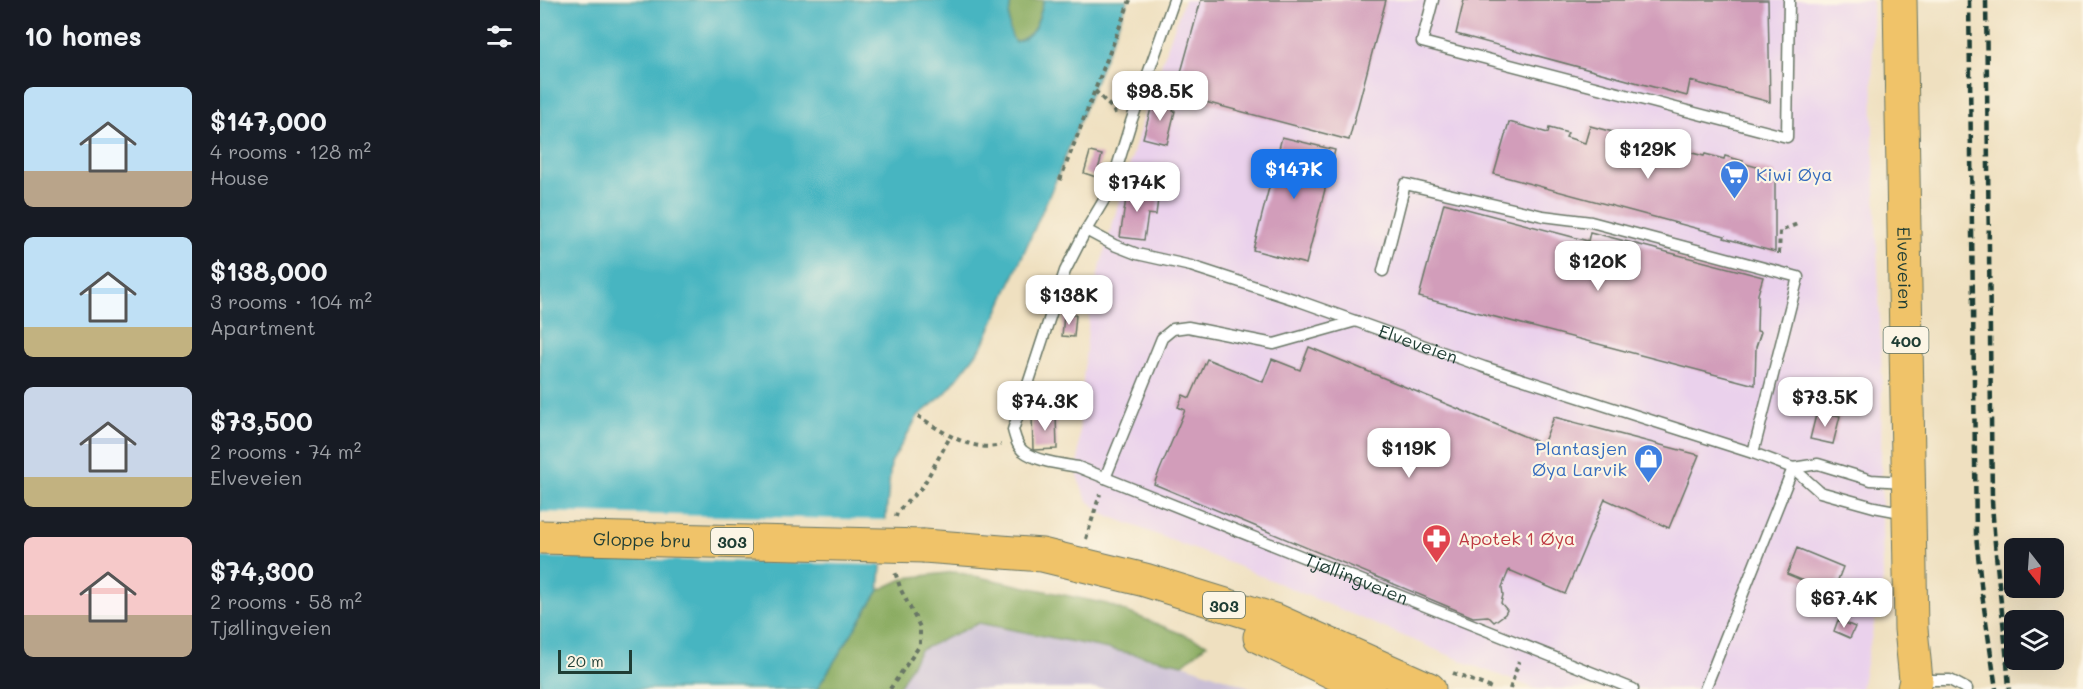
<!DOCTYPE html>
<meta charset="utf-8">
<style>
body{margin:0;font-family:Mali,sans-serif;background:#20242c;color:#f1f3f6;height:100vh;display:flex;flex-direction:column;font-size:22px;white-space:nowrap}
*{box-sizing:border-box;margin:0}
p{font-size:20px;color:#9ea1a6}
.icon{flex:none;width:33px;height:33px;fill:none;stroke:currentColor;stroke-width:2;stroke-linecap:round;stroke-linejoin:round}
.map{position:relative;flex:1;overflow:hidden}
.panel{display:flex;flex-direction:column;background:#171b24;width:540px}
.panel>*{flex:none}
.needle{width:39px;rotate:163deg}
.controls{position:absolute;left:1464px;top:538px;display:grid;gap:12px}
.controls a{display:grid;place-items:center;width:60px;height:60px;border-radius:9px;background:#171b24;box-shadow:0 6px 24px #0002;font-size:30px}
.scale{position:absolute;left:18px;bottom:15px;width:74px;box-sizing:border-box;padding-left:6px;border:3px solid #1f3d34;border-top:0;font-size:16px;line-height:21px;white-space:nowrap;color:#1f3d34;-webkit-text-stroke:4px #fcf5e5;paint-order:stroke}
.price{position:absolute;translate:-50% -51px;padding:0 14px;border-radius:12px;background:#fff;color:#222;font-size:20px;line-height:39px;filter:drop-shadow(0 2px 3px #0008)}
.price::after{content:'';position:absolute;left:50%;top:36px;width:18px;height:14px;margin-left:-9px;background:inherit;clip-path:polygon(0 0,100% 0,50% 100%)}
.price.selected{background:#1a73e8;color:#fff}
ul{padding:0;list-style:none}
li{display:flex;align-items:center;gap:18px;height:150px;padding:0 24px}
li span{display:grid;place-items:center;flex:none;width:168px;height:120px;border-radius:9px;color:#555}
li>.icon{margin-inline-start:auto}
span .icon{width:72px;height:72px;fill:#fffc;stroke-width:1}
li b{font-size:26px}
h2{display:flex;justify-content:space-between;align-items:center;height:72px;padding:0 24px;font-size:26px}
main{display:flex;flex:1;min-height:0}
.map>svg:first-child{display:block}
.built{fill:#ead1ec}
.industrial{fill:#cabfd6}
.forest{fill:#88aa5e;stroke:#547449;stroke-width:1.5}
.water{fill:#46b5c1;stroke:#32797a;stroke-width:1.5}
.pier{fill:#efe0c0}
.building{fill:#d29dba}
.lines{fill:none;stroke-linecap:round;stroke-linejoin:round}
.lane-casing{stroke:#687665;stroke-width:13}
.primary-casing{stroke:#687665;stroke-width:35}
.highway-casing{stroke:#687665;stroke-width:35}
.path{stroke:#687665;stroke-width:4;stroke-dasharray:4.5 4.5;stroke-linecap:butt}
.lane{stroke:#fff;stroke-width:10}
.primary{stroke:#f0c369;stroke-width:33}
.highway{stroke:#f0c369;stroke-width:33}
.rail{stroke:#1f3d34;stroke-width:4.5;stroke-dasharray:9 4.5;stroke-linecap:butt}
.primary-bridge-casing{stroke:#687665;stroke-width:35;stroke-linecap:butt}
.primary-bridge{stroke:#f0c369;stroke-width:33}
.labels{text-anchor:middle;dominant-baseline:central;stroke-width:4.5;stroke-linejoin:round;paint-order:stroke}
.shield{fill:#fcf5e5;stroke:#617469;stroke-width:1.5}
.shield-label{font-size:16px;font-weight:bold;fill:#1f3d34}
.shop-label{font-size:18px;fill:#366cbe;stroke:#fcf5e5;text-anchor:start}
.street-label{font-size:18px;fill:#1f3d34;stroke:#fcf5e5}
.health-label{font-size:18px;fill:#be3a42;stroke:#fcf5e5;text-anchor:start}
</style>
<main>
<section class="panel">
<h2>10 homes<svg class="icon" aria-label="filters" viewBox="0 0 24 24"><path d="M4 7h16M4 17h16"/><circle cx="9" cy="7" r="2"/><circle cx="15" cy="17" r="2"/></svg></h2>
<ul>
<li><span style="background:linear-gradient(#bfe0f5 70%,#b9a48a 0)"><svg class="icon" aria-label="home" viewBox="0 0 24 24"><path d="M3 11l9-7 9 7M6 9v11h12V9"/></svg></span><div><b>$147,000</b><p>4 rooms · 128 m²</p><p>House</p></div></li>
<li><span style="background:linear-gradient(#bfe0f5 75%,#c2b280 0)"><svg class="icon" aria-label="home" viewBox="0 0 24 24"><path d="M3 11l9-7 9 7M6 9v11h12V9"/></svg></span><div><b>$138,000</b><p>3 rooms · 104 m²</p><p>Apartment</p></div></li>
<li><span style="background:linear-gradient(#c9d6e8 75%,#c2b280 0)"><svg class="icon" aria-label="home" viewBox="0 0 24 24"><path d="M3 11l9-7 9 7M6 9v11h12V9"/></svg></span><div><b>$73,500</b><p>2 rooms · 74 m²</p><p>Elveveien</p></div></li>
<li><span style="background:linear-gradient(#f6c9c9 65%,#b9a48a 0)"><svg class="icon" aria-label="home" viewBox="0 0 24 24"><path d="M3 11l9-7 9 7M6 9v11h12V9"/></svg></span><div><b>$74,300</b><p>2 rooms · 58 m²</p><p>Tjøllingveien</p></div></li>
</ul>
</section>
<div class="map">
<svg width="1543" height="689" viewBox="0 0 1543 689">
<rect width="100%" height="100%" fill="#fcf5e5"/>
<filter id="ink" filterUnits="userSpaceOnUse"><feTurbulence type="fractalNoise" baseFrequency=".0167" numOctaves="2"/><feDisplacementMap in="SourceGraphic" scale="12" xChannelSelector="R" yChannelSelector="G"/><feConvolveMatrix kernelMatrix="1 2 1 2 8 2 1 2 1" color-interpolation-filters="sRGB"/></filter>
<filter id="wash" filterUnits="userSpaceOnUse"><feTurbulence type="fractalNoise" baseFrequency=".008" numOctaves="4" result="noise"/><feDisplacementMap in="SourceGraphic" scale="24" xChannelSelector="R" yChannelSelector="G"/><feGaussianBlur stdDeviation="1.35" result="paint"/><feColorMatrix in="noise" values="0 0 0 0 0 0 0 0 0 0 0 0 0 0 0 0 0 1.4 0 .05"/><feComposite in="paint" operator="in"/></filter>
<g filter="url(#wash)">
<rect width="100%" height="100%" fill="#efe0c0"/>
<path class="built" d="M644 0H1332L1333 135 1342 379 1341 451 1343 579 1321 689H996L932 665 700 567 564 514 547 500 538 479 540 411 551 298 607 105Z"/>
<path class="industrial" d="M439 623 643 664 715 689H358L380 650Z"/>
<path class="forest" d="M471 0H504C498 20 497 36 474 42 466 28 469 16 471 0Z
M415 572 567 604 667 644 643 664 439 623 380 650 358 689H277L339 590 365 578Z"/>
<path class="water" d="M0 0H471C469 16 466 28 475 42 497 36 498 20 504 0H588L516 180 443 345 405 394 378 416 351 463 339 590 277 689H0Z"/>
<path class="pier" d="M0 512 348 520 344 565 0 557Z"/>
<g id="blocks">
<path class="building" d="M661 0H846L809 140 635 94Z
M924 0H1228L1230 102 1150 81 1147 96 916 34Z
M616 100 635 105 633 111H635L627 144 603 138 612 105 615 106Z
M969 122 1008 133 1009 128 1028 133 1026 137 1045 143 1050 126 1164 156 1165 154 1184 159 1185 156 1203 161 1202 163 1235 172V252L1184 238 1185 236 954 174Z
M742 137 795 150 766 264 713 250Z
M550 152 562 155 556 177 544 173Z
M588 186 609 189 608 198 618 199 616 215 608 214 604 240 580 237Z
M904 203 1048 241 1050 232 1223 277 1218 294 1217 331 1221 332 1216 347 1215 385 879 297Z
M524 315H536L534 337 522 336Z
M769 347 1003 444 1014 417 1159 455 1129 528 1065 499 1025 594 969 570 962 587 963 595 961 603 967 610 965 614 954 622 948 616 933 617 614 484 645 410 638 407 643 395 650 398 667 359 723 382 732 359 760 370Z
M1277 411 1300 416 1293 444 1270 439Z
M516 414 517 449 493 450 492 415Z
M1257 548 1303 567 1293 593 1247 574Z
M1298 620 1315 627 1310 638 1294 631Z"/>
</g>
</g>
<g filter="url(#ink)">
<use href="#blocks" fill-opacity="0" stroke="#687665" stroke-width="1.5"/>
<g class="lines">
<defs>
<g id="lane">
<path id="s1" d="M634 0 591 122 570 190 546 230 525 271 473 430C475 437 477 446 483 451 497 462 522 464 538 467L1093 689"/>
<path d="M893 0 882 42 1247 137 1249 0"/>
<path id="s2" d="M546 230 574 245 597 254 651 266 759 301 944 367 1213 453 1253 468 1280 492 1334 507 1366 513"/>
<path d="M843 271 865 184 1003 216 1051 222 1258 277 1213 453"/>
<path d="M1253 468 1278 464 1331 480 1364 482"/>
<path d="M565 478 622 338 633 329 648 327 734 344 816 321"/>
<path d="M1379 680H1410L1427 689"/>
<path d="M1165 689 1253 468"/>
</g>
<path id="primary" d="M384 546 502 555 605 580 737 621 889 689
M720 637 828 689"/>
<g id="highway">
<path id="s3" d="M1360 0 1371 629 1376 680 1374 689"/>
</g>
</defs>
<use href="#lane" class="lane-casing"/>
<use href="#primary" class="primary-casing"/>
<use href="#highway" class="highway-casing"/>
<path class="path" d="M555 91 573 109 575 114
M520 180 590 0
M1239 254 1240 231 1260 223
M378 416C401 431 432 453 461 445
M356 517 357 512 383 486 410 437
M546 539 560 494
M913 673 954 689
M350 689 380 645V627L361 590 355 572
M970 689 979 661"/>
<use href="#lane" class="lane"/>
<use href="#primary" class="primary"/>
<use href="#highway" class="highway"/>
<path class="rail" d="M1429 0 1436 535 1442 594 1456 689
M1446 0 1452 500C1455 563 1465 626 1469 689"/>
<defs>
<g id="primary-bridge">
<path id="s4" d="M0 537 384 546"/>
</g>
</defs>
<use href="#primary-bridge" class="primary-bridge-casing"/>
<use href="#primary-bridge" class="primary-bridge"/>
</g>
</g>
<defs>
<symbol id="supermarket-pin" viewBox="-11 -11 22 30"><path d="M0 17L-7.5 6A9.5 9.5 0 1 1 7.5 6Z" fill="#3f7fe0" stroke="#fcf5e5"/><path d="M-6-5.5h2.5l.6 2H6L4.5 2H-2.5L-4.4-4H-6ZM-1.5 3.2a1.3 1.3 0 1 0 .1 0ZM3 3.2a1.3 1.3 0 1 0 .1 0Z" fill="#fff"/></symbol>
<symbol id="shop-pin" viewBox="-11 -11 22 30"><path d="M0 17L-7.5 6A9.5 9.5 0 1 1 7.5 6Z" fill="#3f7fe0" stroke="#fcf5e5"/><path d="M-5-2.5h2.3a2.7 3.5 0 0 1 5.4 0H5L5.5 6h-11ZM-1.5-2.5h3a1.5 2.3 0 0 0-3 0Z" fill="#fff"/></symbol>
<symbol id="pharmacy-pin" viewBox="-11 -11 22 30"><path d="M0 17L-7.5 6A9.5 9.5 0 1 1 7.5 6Z" fill="#e0444e" stroke="#fcf5e5"/><path d="M-2-6h4v4h4v4h-4v4h-4v-4h-4v-4h4Z" fill="#fff"/></symbol>
</defs>
<g fill-rule="evenodd">
<use href="#supermarket-pin" x="1178" y="158" width="33" height="45"/>
<use href="#shop-pin" x="1092" y="442" width="33" height="45"/>
<use href="#pharmacy-pin" x="880" y="522" width="33" height="45"/>
</g>
<g class="labels">
<g class="shield">
<rect x="1343.5" y="327" width="45" height="26" rx="4.5"/>
<rect x="171" y="528" width="42" height="26" rx="4.5"/>
<rect x="663" y="592" width="42" height="26" rx="4.5"/>
</g>
<g class="shield-label">
<text x="1366" y="340">400</text>
<text x="192" y="541">303</text>
<text x="684" y="605">303</text>
</g>
<g class="shop-label">
<text x="1216" y="174">Kiwi Øya</text>
<text x="1087" y="448" text-anchor="end">Plantasjen<tspan x="1087" dy="21">Øya Larvik</tspan></text>
</g>
<g class="street-label">
<text stroke="none"><textPath href="#s3" startOffset="268">Elveveien</textPath></text>
<text stroke="none"><textPath href="#s2" startOffset="352">Elveveien</textPath></text>
<text stroke="none"><textPath href="#s4" startOffset="102">Gloppe bru</textPath></text>
<text stroke="none"><textPath href="#s1" startOffset="842">Tjøllingveien</textPath></text>
</g>
<g class="health-label">
<text x="918" y="538">Apotek 1 Øya</text>
</g>
</g>
</svg>
<div class="controls">
<a><svg class="needle" viewBox="-14 -14 28 28"><path d="M0-13l5 13h-10z" fill="#e53935"/><path d="M0 13l5-13h-10z" fill="#9ea1a6"/></svg></a>
<a><svg class="icon" aria-label="layers" viewBox="0 0 24 24"><path d="M12 4l9 5-9 5-9-5zM3 14l9 5 9-5"/></svg></a>
</div>
<div class="scale">20 m</div>
<b class="price" style="left:620px;top:122px">$98.5K</b>
<b class="price" style="left:1108px;top:180px">$129K</b>
<b class="price selected" style="left:754px;top:200px">$147K</b>
<b class="price" style="left:597px;top:213px">$174K</b>
<b class="price" style="left:1058px;top:292px">$120K</b>
<b class="price" style="left:529px;top:326px">$138K</b>
<b class="price" style="left:1285px;top:428px">$73.5K</b>
<b class="price" style="left:505px;top:432px">$74.3K</b>
<b class="price" style="left:869px;top:479px">$119K</b>
<b class="price" style="left:1304px;top:629px">$67.4K</b>
</div>
</main>
